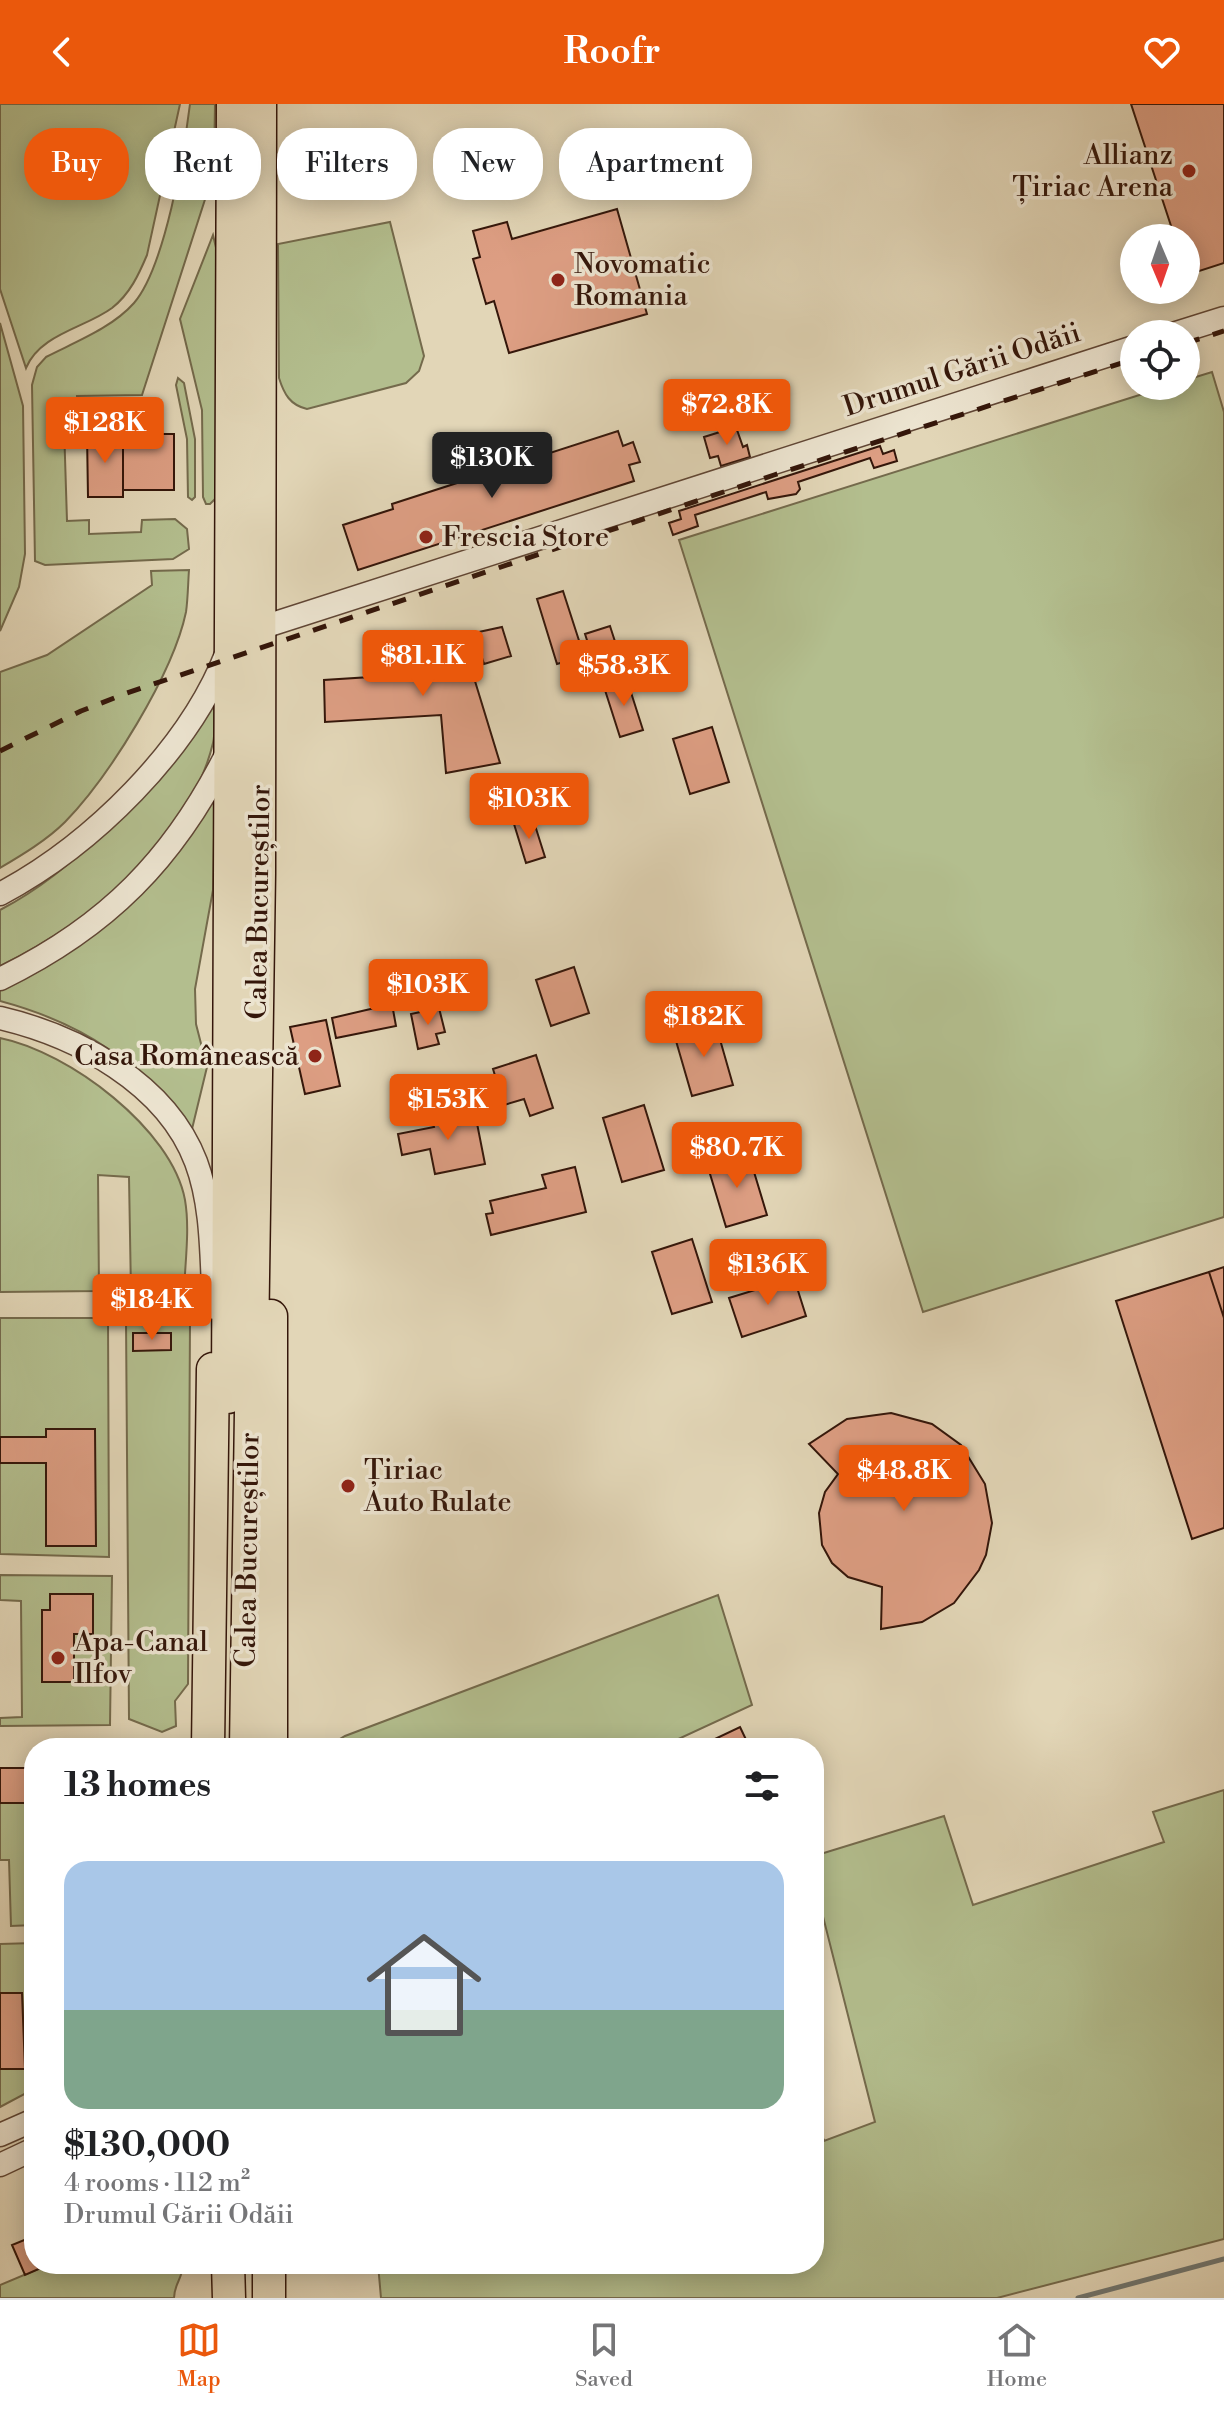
<!DOCTYPE html>
<meta charset="utf-8">
<style>
body{margin:0;font-family:"Libre Bodoni",serif;background:#f6f6f6;color:#202124;height:100vh;display:flex;flex-direction:column;font-size:30px;white-space:nowrap}
*{box-sizing:border-box;margin:0}
p{font-size:26px;color:#757577}
.icon{flex:none;width:44px;height:44px;fill:none;stroke:currentColor;stroke-width:2;stroke-linecap:round;stroke-linejoin:round}
.map{position:relative;flex:1;overflow:hidden}
.side{position:absolute;left:24px;top:1634px;width:800px;height:536px;display:flex;flex-direction:column;background:#fff;border-radius:32px;box-shadow:0 4px 20px #0003}
.side>*{flex:none}
.top-card{position:absolute;left:24px;top:24px;width:800px;height:72px;display:flex;gap:16px}
.needle{width:52px;rotate:178deg}
.fabs{position:absolute;left:1120px;top:120px;display:grid;gap:16px}
.fabs a{display:grid;place-items:center;width:80px;height:80px;border-radius:50%;background:#fff;box-shadow:0 4px 20px #0003;font-size:40px}
.price{position:absolute;translate:-50% -68px;padding:0 18px;border-radius:8px;background:#ea580c;color:#fff;font-size:26px;line-height:52px;filter:drop-shadow(0 2px 4px #0008)}
.price::after{content:'';position:absolute;left:50%;top:48px;width:24px;height:18px;margin-left:-12px;background:inherit;clip-path:polygon(0 0,100% 0,50% 100%)}
.price.current{background:#222;color:#fff}
ul{padding:0;list-style:none}
li{display:grid;align-content:center;gap:16px;height:424px;padding:0 40px}
li+li{border-top:2px solid #e0e0e0}
li span{display:grid;place-items:center;height:248px;border-radius:24px;color:#555}
li>.icon{margin-inline-start:auto}
span .icon{width:144px;height:144px;fill:#fffc;stroke-width:1}
li b{font-size:34px}
h2{display:flex;justify-content:space-between;align-items:center;height:96px;padding:0 40px;font-size:34px}
.chip{padding:0 28px;border-radius:32px;background:#fff;box-shadow:0 4px 20px #0003;font-size:28px;line-height:72px}
.chip.current{background:#ea580c;color:#fff}
header{display:flex;justify-content:space-between;align-items:center;height:104px;padding:0 40px;background:#ea580c;color:#fff;font-size:36px;font-weight:600}
.tabs{display:flex;justify-content:space-around;align-items:center;height:112px;border-top:2px solid #e0e0e0;background:#fff;font-size:22px;color:#757577}
.tabs a{display:grid;justify-items:center;gap:4px}
.tabs .current{color:#ea580c}
.map>svg:first-child{display:block}
.green{fill:#b3be8e;stroke:#746a4c;stroke-width:2}
.lines{fill:none;stroke-linecap:round;stroke-linejoin:round}
.stream{stroke:#707772;stroke-width:5}
.building{fill:#dd9e83;stroke:#34160a;stroke-width:2}
.minor-casing{stroke:#604635;stroke-width:25}
.highway-casing{stroke:#34160a;stroke-width:35}
.minor{stroke:#ece4d0;stroke-width:22}
.highway{stroke:#e2d6b7;stroke-width:32}
.rail{stroke:#34160a;stroke-width:5;stroke-dasharray:14 14;stroke-linecap:butt}
.poi-dot{fill:#8f2418;stroke:#ece4d0;stroke-width:3}
.labels{text-anchor:middle;dominant-baseline:central;stroke-width:7;stroke-linejoin:round;paint-order:stroke}
.poi-label{font-size:28px;fill:#34160a;stroke:#ece4d0;text-anchor:start}
.street-label{font-size:28px;fill:#34160a;stroke:#ece4d0}
</style>
<header><svg class="icon" aria-label="back" viewBox="0 0 24 24"><path d="M15 5l-7 7 7 7"/></svg>Roofr<svg class="icon" aria-label="heart" viewBox="0 0 24 24"><path d="M12 20l-8-8c-3-5 5-10 8-4 3-6 11-1 8 4z"/></svg></header>
<div class="map">
<svg width="1224" height="2194" viewBox="0 0 1224 2194">
<rect width="100%" height="100%" fill="#e2d6b7"/>
<filter id="stains"><feTurbulence type="fractalNoise" baseFrequency=".0025" numOctaves="4"/><feColorMatrix values="0 0 0 0 .2 0 0 0 0 .09 0 0 0 0 .02 0 0 0 .5 -.17"/></filter>
<radialGradient id="worn" r=".72"><stop offset=".6" stop-color="#630" stop-opacity="0"/><stop offset="1" stop-color="#630" stop-opacity=".3"/></radialGradient>
<path class="green" d="M0 0H180L147 151C139 170 130 190 112 204 85 224 40 230 26 264L0 185Z
M190 0H215L214 61 209 83 142 291 77 292 78 309 64 322 67 417 89 416V430L141 428 142 416 175 415 187 425 189 445 173 455 45 461 35 457 32 281 37 263 46 253C75 238 112 224 134 199 165 163 184 48 190 0Z
M390 118 424 252 419 267 406 279 307 305C290 301 284 290 279 274L278 140Z
M213 131 217 148 216 394 210 400H206L203 393 202 306 180 215Z
M0 219 23 302 25 450 19 483 0 527Z
M1212 268 1224 308V1113L923 1208 679 436 1168 282H1186V276Z
M178 274 184 279 195 335V393L192 396 188 393 187 335 176 281Z
M189 466C188 479 188 494 186 508 173 570 109 673 65 718 47 736 22 751 0 764V568L47 551 152 481 151 467Z
M214 596C214 610 216 626 213 639 188 741 90 818 0 862V806C92 758 151 675 214 596Z
M215 681 213 786 195 885 196 920 207 963 192 1025C134 957 89 921 0 897V876L65 845Z
M0 934C69 948 172 1025 185 1096 190 1125 185 1159 184 1188H131L129 1073 98 1071 99 1187 0 1188Z
M0 1214H108L109 1453 0 1450Z
M126 1216H190L188 1580 175 1597 176 1622 162 1628 129 1615Z
M0 1471 112 1472 110 1621 0 1622V1614L22 1613 21 1497 0 1496Z
M718 1491 752 1601 659 1644H325L345 1632Z
M1224 1686V2135L997 2194H381L378 2160H814V2005L824 2037 875 2018 814 1777V1752L944 1712 973 1801 1164 1738 1153 1708Z
M0 1699H34V1821L11 1822 9 1756H0Z
M34 1839V1985L0 2003V1965L25 1964 22 1889H0V1840Z
M50 2160H183C183 2174 174 2180 174 2194H0V2181Z"/>
<g class="lines">
<path class="stream" d="M1078 2194 1224 2155"/>
</g>
<path class="building" d="M1131 0H1224V159L1187 171 1186 134H1175Z
M617 105 647 210 509 249 494 197 486 200 473 155 480 153 473 127 507 118 512 135Z
M736 323 743 343 747 341 750 353 721 362 718 352 710 354 704 333Z
M618 327 623 342 633 338 640 358 629 361 634 377 358 466 343 421 393 405 392 400Z
M87 330H123V393H88Z
M123 330H174V386H123Z
M880 342 883 350 894 346 897 357 874 364 870 354 798 378 800 385 796 390 768 395 766 388 695 411 698 422 673 431 669 419 681 415 679 407Z
M563 487 584 552 557 560 537 495Z
M610 522 619 550 594 558 585 530Z
M502 523 511 552 484 560 474 529Z
M460 528 500 659 446 669 441 611 325 618 324 576 386 572 385 546 390 545V541L428 539 427 531Z
M627 576 643 626 620 633 604 583Z
M712 623 729 678 690 690 673 635Z
M533 715 545 753 526 759 514 720Z
M574 863 589 909 551 922 536 876Z
M392 900 396 922 336 934 332 914Z
M439 904 445 928 436 930 439 940 418 945 411 910Z
M326 916 340 982 305 990 290 923Z
M715 918 733 981 692 992 674 930Z
M536 951 553 1004 530 1012 524 995 504 1001 493 965Z
M644 1001 664 1066 622 1078 603 1014Z
M474 1004 485 1060 435 1070 430 1045 402 1051 398 1030 434 1023 431 1013Z
M748 1048 767 1111 726 1123 707 1060Z
M575 1063 586 1108 491 1131 486 1110 493 1109 490 1097 546 1084 542 1071Z
M692 1135 712 1198 672 1210 652 1148Z
M1224 1163V1214L1209 1168Z
M1209 1168 1224 1214V1424L1192 1435 1116 1197Z
M794 1174 806 1212 742 1233 729 1194Z
M133 1229H171V1246L133 1247Z
M891 1309 932 1320 961 1341 985 1380 992 1419 986 1451 979 1466 954 1499 922 1518 881 1525 882 1483 848 1473 832 1459 822 1441 819 1409 825 1388 838 1370 809 1340 847 1315Z
M46 1325H95L96 1442H46V1359H0V1333H46Z
M50 1490H93V1530H74V1578H42V1506H50Z
M740 1623 750 1644H696Z
M0 1664H34V1699H0Z
M0 1889H22L25 1965H0Z
M34 2132V2160H50L25 2171 12 2141Z"/>
<g class="lines">
<defs>
<path id="minor" d="M1173 230 1224 214
M260 524 1134 243
M0 790C92 741 189 646 227 548
M0 875C107 823 174 755 227 649
M0 914C77 932 166 979 196 1058 213 1103 211 1156 214 1204
M0 2031 34 2016
M0 2061 34 2045"/>
<path id="highway" d="M228 1293 233 0
M208 1644 213 1265
M246 1644 259 769 260 0
M271 1644V1212
M228 2160 229 2194
M269 2160V2194"/>
</defs>
<use href="#minor" class="minor-casing"/>
<use href="#highway" class="highway-casing"/>
<use href="#minor" class="minor"/>
<use href="#highway" class="highway"/>
<path class="rail" d="M1186 239 1224 227
M0 647 81 607 127 589 774 371 1134 255"/>
</g>
<g class="poi-dot">
<circle cx="1189" cy="67" r="8"/>
<circle cx="558" cy="176" r="8"/>
<circle cx="426" cy="433" r="8"/>
<circle cx="315" cy="952" r="8"/>
<circle cx="348" cy="1382" r="8"/>
<circle cx="58" cy="1554" r="8"/>
</g>
<g class="labels">
<g class="poi-label">
<text x="1173" y="51" text-anchor="end">Allianz<tspan x="1173" dy="32">Țiriac Arena</tspan></text>
<text x="574" y="160">Novomatic<tspan x="574" dy="32">Romania</tspan></text>
<text x="442" y="433">Frescia Store</text>
<text x="299" y="952" text-anchor="end">Casa Românească</text>
<text x="364" y="1366">Țiriac<tspan x="364" dy="32">Auto Rulate</tspan></text>
<text x="74" y="1538">Apa-Canal<tspan x="74" dy="32">Ilfov</tspan></text>
</g>
<g class="street-label">
<text transform="translate(962 266) rotate(-18)">Drumul Gării Odăii</text>
<text transform="translate(259 798) rotate(-89)">Calea Bucureștilor</text>
<text transform="translate(248 1446) rotate(-89)">Calea Bucureștilor</text>
</g>
</g>
<rect width="100%" height="100%" filter="url(#stains)"/>
<rect width="100%" height="100%" fill="url(#worn)"/>
</svg>
<div class="fabs">
<a><svg class="needle" viewBox="-14 -14 28 28"><path d="M0-13l5 13h-10z" fill="#e53935"/><path d="M0 13l5-13h-10z" fill="#757577"/></svg></a>
<a><svg class="icon" aria-label="locate" viewBox="0 0 24 24"><circle cx="12" cy="12" r="6"/><path d="M12 2v4M12 18v4M2 12h4M18 12h4"/></svg></a>
</div>
<b class="price" style="left:727px;top:343px">$72.8K</b>
<b class="price" style="left:105px;top:361px">$128K</b>
<b class="price current" style="left:492px;top:396px">$130K</b>
<b class="price" style="left:423px;top:594px">$81.1K</b>
<b class="price" style="left:624px;top:604px">$58.3K</b>
<b class="price" style="left:529px;top:737px">$103K</b>
<b class="price" style="left:428px;top:923px">$103K</b>
<b class="price" style="left:704px;top:955px">$182K</b>
<b class="price" style="left:448px;top:1038px">$153K</b>
<b class="price" style="left:737px;top:1086px">$80.7K</b>
<b class="price" style="left:768px;top:1203px">$136K</b>
<b class="price" style="left:152px;top:1238px">$184K</b>
<b class="price" style="left:904px;top:1409px">$48.8K</b>
<div class="top-card">
<a class="chip current">Buy</a>
<a class="chip">Rent</a>
<a class="chip">Filters</a>
<a class="chip">New</a>
<a class="chip">Apartment</a>
</div>
<section class="side">
<h2>13 homes<svg class="icon" aria-label="filters" viewBox="0 0 24 24"><path d="M4 7h16M4 17h16"/><circle cx="9" cy="7" r="2"/><circle cx="15" cy="17" r="2"/></svg></h2>
<ul>
<li><span style="background:linear-gradient(#a9c7e8 60%,#7fa58c 0)"><svg class="icon" aria-label="home" viewBox="0 0 24 24"><path d="M3 11l9-7 9 7M6 9v11h12V9"/></svg></span><div><b>$130,000</b><p>4 rooms · 112 m²</p><p>Drumul Gării Odăii</p></div></li>
</ul>
</section>
</div>
<nav class="tabs">
<a class="current"><svg class="icon" aria-label="map" viewBox="0 0 24 24"><path d="M3 6l6-2 6 2 6-2v14l-6 2-6-2-6 2zM9 4v14M15 6v14"/></svg>Map</a>
<a><svg class="icon" aria-label="saved" viewBox="0 0 24 24"><path d="M7 4h10v16l-5-4-5 4z"/></svg>Saved</a>
<a><svg class="icon" aria-label="home" viewBox="0 0 24 24"><path d="M3 11l9-7 9 7M6 9v11h12V9"/></svg>Home</a>
</nav>
